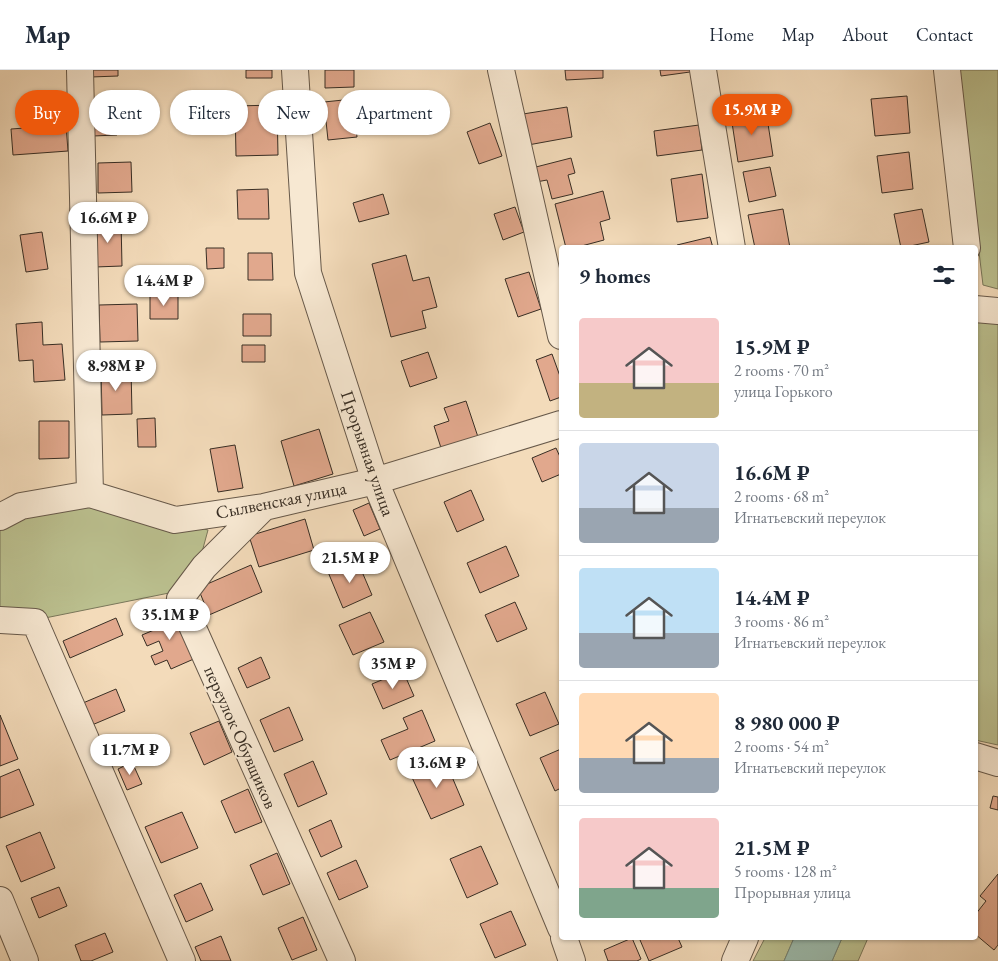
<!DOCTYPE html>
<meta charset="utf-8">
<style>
body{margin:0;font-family:"EB Garamond",serif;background:#f2f2f3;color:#1f2937;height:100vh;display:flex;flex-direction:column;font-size:19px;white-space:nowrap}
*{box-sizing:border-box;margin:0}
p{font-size:16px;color:#747a83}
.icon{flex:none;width:28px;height:28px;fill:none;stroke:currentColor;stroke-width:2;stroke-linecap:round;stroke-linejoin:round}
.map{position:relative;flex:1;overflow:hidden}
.drawer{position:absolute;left:559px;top:175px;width:419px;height:695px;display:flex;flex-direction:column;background:#fff;border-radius:5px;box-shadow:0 1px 4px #0004}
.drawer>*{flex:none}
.guide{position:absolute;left:15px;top:20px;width:469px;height:45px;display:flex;gap:10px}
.price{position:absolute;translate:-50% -42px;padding:0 11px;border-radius:18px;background:#fff;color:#222;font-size:16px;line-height:32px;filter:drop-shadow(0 1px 2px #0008)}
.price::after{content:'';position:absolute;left:50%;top:30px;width:15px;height:11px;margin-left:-8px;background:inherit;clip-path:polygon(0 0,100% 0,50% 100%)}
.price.on{background:#ea580c;color:#fff}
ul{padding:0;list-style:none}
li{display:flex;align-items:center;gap:15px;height:125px;padding:0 20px}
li+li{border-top:1px solid #e0e1e3}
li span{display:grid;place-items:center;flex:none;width:140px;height:100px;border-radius:5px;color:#555}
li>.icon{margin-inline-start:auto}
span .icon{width:60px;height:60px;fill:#fffc;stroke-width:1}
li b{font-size:21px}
h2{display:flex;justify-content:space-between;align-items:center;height:60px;padding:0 20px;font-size:21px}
.tag{padding:0 18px;border-radius:22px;background:#fff;box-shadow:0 1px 4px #0004;font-size:18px;line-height:45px}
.tag.on{background:#ea580c;color:#fff}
header{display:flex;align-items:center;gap:30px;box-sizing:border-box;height:70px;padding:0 25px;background:#fff;border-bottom:1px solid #e0e1e3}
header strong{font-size:24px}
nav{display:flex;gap:28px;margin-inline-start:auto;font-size:18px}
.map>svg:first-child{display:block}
.green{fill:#bbc08f;stroke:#7a775a}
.water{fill:#9bbbad;stroke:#738376}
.building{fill:#e1a88d;stroke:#382e24}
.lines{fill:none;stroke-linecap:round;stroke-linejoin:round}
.minor-casing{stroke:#67594a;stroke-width:28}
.minor{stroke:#f7e8d2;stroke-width:26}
.labels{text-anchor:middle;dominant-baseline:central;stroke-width:4;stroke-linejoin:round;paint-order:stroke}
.street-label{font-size:18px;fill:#382e24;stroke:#f7e8d2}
</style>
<header>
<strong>Map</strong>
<nav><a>Home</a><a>Map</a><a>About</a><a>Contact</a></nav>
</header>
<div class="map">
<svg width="998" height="891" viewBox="0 0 998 891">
<rect width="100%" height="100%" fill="#f3dbba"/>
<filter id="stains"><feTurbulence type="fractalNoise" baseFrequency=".004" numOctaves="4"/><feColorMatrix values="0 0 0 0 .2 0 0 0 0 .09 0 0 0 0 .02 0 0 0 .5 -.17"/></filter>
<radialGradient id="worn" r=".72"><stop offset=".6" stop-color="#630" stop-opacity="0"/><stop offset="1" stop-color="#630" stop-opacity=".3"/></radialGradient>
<path class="green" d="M957 0H998V219L983 215Z
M975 249H998V675L975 670Z
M96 432 208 460 202 482 174 522 40 549 0 542V456L21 446Z
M765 868H794L784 891H753Z
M842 868H868L858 891H832Z"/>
<path class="water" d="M794 868H842L832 891H784Z"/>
<path class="building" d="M91 0H118V6L91 7Z
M246 0H272V8H246Z
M325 0H354V17L325 18Z
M565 0H603V8L566 10Z
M660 0H690V2L661 6Z
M907 26 910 63 875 66 871 29Z
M353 29 357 67 328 70 324 32Z
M277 35 278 85 236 86 235 36Z
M567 37 572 67 528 75 523 44Z
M93 39H116L117 65 93 66Z
M766 41 773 86 738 92 731 46Z
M490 53 502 86 479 94 467 62Z
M66 55 68 81 13 85 11 59Z
M699 55 702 80 657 86 654 61Z
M909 82 913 119 882 123 877 86Z
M571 88 575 103 568 105 573 124 552 129 547 110 536 112 532 98Z
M131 92 132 122 98 123V93Z
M770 97 776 126 749 132 743 102Z
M702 104 708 148 677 152 671 109Z
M268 119 269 149H238L237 120Z
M603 121 610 149 600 152 604 170 574 178H566L555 134Z
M383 124 389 144 359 152 353 133Z
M515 137 524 162 503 170 494 144Z
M783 139 790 178H755L748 145Z
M922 139 929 172 901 178 894 144Z
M94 151H121L122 196 95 197Z
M42 162 48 199 26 202 20 165Z
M710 167 713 178H678L677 175Z
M206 178H224V198L207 199Z
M248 183H272L273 210H248Z
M406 185 413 211 429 207 437 237 422 241 426 258 391 267 372 194Z
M529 202 541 239 518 247 505 209Z
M178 225V249H150V226Z
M137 234 138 271 100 272 99 235Z
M243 244H271V266H243Z
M42 252 43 275 62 274 65 310 34 312 33 290 19 291 16 254Z
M242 275H265V292H242Z
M428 282 437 308 410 317 401 291Z
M552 284 561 309V327L550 331 536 290Z
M131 298 132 344 102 345 101 299Z
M466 331 479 370 442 381 434 356 449 351 444 338Z
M155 348 156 377H138L137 349Z
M39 351H69V388L39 389Z
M319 359 333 404 294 416 281 371Z
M235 375 243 418 218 422 210 379Z
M556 378 561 389V404L542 412 532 388Z
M471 420 484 450 457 462 444 432Z
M369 433 380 459 364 466 353 440Z
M305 449 314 480 259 497 249 466Z
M506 476 519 506 480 523 467 493Z
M357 490 372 525 343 538 328 502Z
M251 495 262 522 209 545 198 518Z
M515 532 527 559 497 572 485 545Z
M175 541 196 588 171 599 167 590 155 595 151 586 163 581 159 571 147 576 142 565 154 560 151 551Z
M370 542 384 572 353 585 339 555Z
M116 548 123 565 70 588 63 571Z
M261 587 270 608 247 618 238 598Z
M403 601 414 626 383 639 372 614Z
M116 619 125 641 92 655 83 633Z
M545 622 559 654 530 666 516 634Z
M289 637 303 670 274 682 260 650Z
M422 640 435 671 390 690 381 670 408 659 403 648Z
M0 645 18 689 0 696Z
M219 651 232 682 204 695 190 663Z
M561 679V718L555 721 540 688Z
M444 688 464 735 431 749 410 703Z
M313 691 327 724 298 737 284 704Z
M132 692 142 714 127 720 118 699Z
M19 699 34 735 0 748V707Z
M248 719 262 752 235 763 221 731Z
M993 726 998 727V740L990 738Z
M182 742 198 778 161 793 145 757Z
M331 750 342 777 321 787 309 760Z
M40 762 55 798 21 812 6 776Z
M481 776 498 814 467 828 450 789Z
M277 783 290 814 263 825 250 795Z
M356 790 368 817 339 830 327 803Z
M998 804V875L994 880 975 864V845L986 831 980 826Z
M201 813 213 840 186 852 174 825Z
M59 817 67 836 39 848 31 828Z
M511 841 526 875 495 888 480 854Z
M303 847 317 880 292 890 278 858Z
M105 863 113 882 91 891H81L75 875Z
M221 866 231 891H201L195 877Z
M632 868 641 889 637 891H608L604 880Z
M646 868H678L682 877 649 891 640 870Z"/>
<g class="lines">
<defs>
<path id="minor" d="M80 0 90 424
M295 0 308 203 375 411 561 858
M501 0 561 266
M703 0 732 178
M947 0 967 178
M975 239 998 241
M264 437 204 497 180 529 342 891
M0 447 21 436 90 424 175 450 264 437 375 411 561 354
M0 550 35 552 182 891
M975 686 998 693
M0 830 25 891
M564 868 572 891
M735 891 745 868"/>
</defs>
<use href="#minor" class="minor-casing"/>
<use href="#minor" class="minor"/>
</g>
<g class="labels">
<g class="street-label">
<text transform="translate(368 383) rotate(71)">Прорывная улица</text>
<text transform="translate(281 430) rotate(-11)">Сылвенская улица</text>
<text transform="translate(241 667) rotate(66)">переулок Обувщиков</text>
</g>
</g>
<rect width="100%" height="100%" filter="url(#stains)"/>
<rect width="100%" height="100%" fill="url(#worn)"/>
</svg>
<b class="price on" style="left:752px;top:66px">15.9M ₽</b>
<b class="price" style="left:108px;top:174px">16.6M ₽</b>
<b class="price" style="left:164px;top:237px">14.4M ₽</b>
<b class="price" style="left:116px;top:322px">8.98M ₽</b>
<b class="price" style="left:350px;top:514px">21.5M ₽</b>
<b class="price" style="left:170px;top:571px">35.1M ₽</b>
<b class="price" style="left:393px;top:620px">35M ₽</b>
<b class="price" style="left:130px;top:706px">11.7M ₽</b>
<b class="price" style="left:437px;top:719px">13.6M ₽</b>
<div class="guide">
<a class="tag on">Buy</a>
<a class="tag">Rent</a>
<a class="tag">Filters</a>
<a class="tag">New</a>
<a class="tag">Apartment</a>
</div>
<section class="drawer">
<h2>9 homes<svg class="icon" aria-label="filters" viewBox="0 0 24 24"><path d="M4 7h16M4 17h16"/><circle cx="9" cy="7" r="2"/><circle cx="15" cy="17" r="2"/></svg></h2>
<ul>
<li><span style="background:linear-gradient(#f6c9c9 65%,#c2b280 0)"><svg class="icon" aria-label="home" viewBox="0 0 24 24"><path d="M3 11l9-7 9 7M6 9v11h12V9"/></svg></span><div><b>15.9M ₽</b><p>2 rooms · 70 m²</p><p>улица Горького</p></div></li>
<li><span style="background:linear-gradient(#c9d6e8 65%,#9aa5b1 0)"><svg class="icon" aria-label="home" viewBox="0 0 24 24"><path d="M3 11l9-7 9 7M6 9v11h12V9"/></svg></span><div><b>16.6M ₽</b><p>2 rooms · 68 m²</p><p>Игнатьевский переулок</p></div></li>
<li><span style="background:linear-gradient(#bfe0f5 65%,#9aa5b1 0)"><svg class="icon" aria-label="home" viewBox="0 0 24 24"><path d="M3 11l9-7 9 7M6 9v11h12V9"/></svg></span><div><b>14.4M ₽</b><p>3 rooms · 86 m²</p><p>Игнатьевский переулок</p></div></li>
<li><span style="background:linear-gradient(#ffd9b3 65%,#9aa5b1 0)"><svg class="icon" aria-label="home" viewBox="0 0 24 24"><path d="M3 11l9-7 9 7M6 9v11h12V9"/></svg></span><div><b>8 980 000 ₽</b><p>2 rooms · 54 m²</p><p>Игнатьевский переулок</p></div></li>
<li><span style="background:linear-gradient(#f6c9c9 70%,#7fa58c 0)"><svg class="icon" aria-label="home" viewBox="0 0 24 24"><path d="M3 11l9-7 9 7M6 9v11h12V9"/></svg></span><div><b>21.5M ₽</b><p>5 rooms · 128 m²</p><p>Прорывная улица</p></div></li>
</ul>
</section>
</div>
